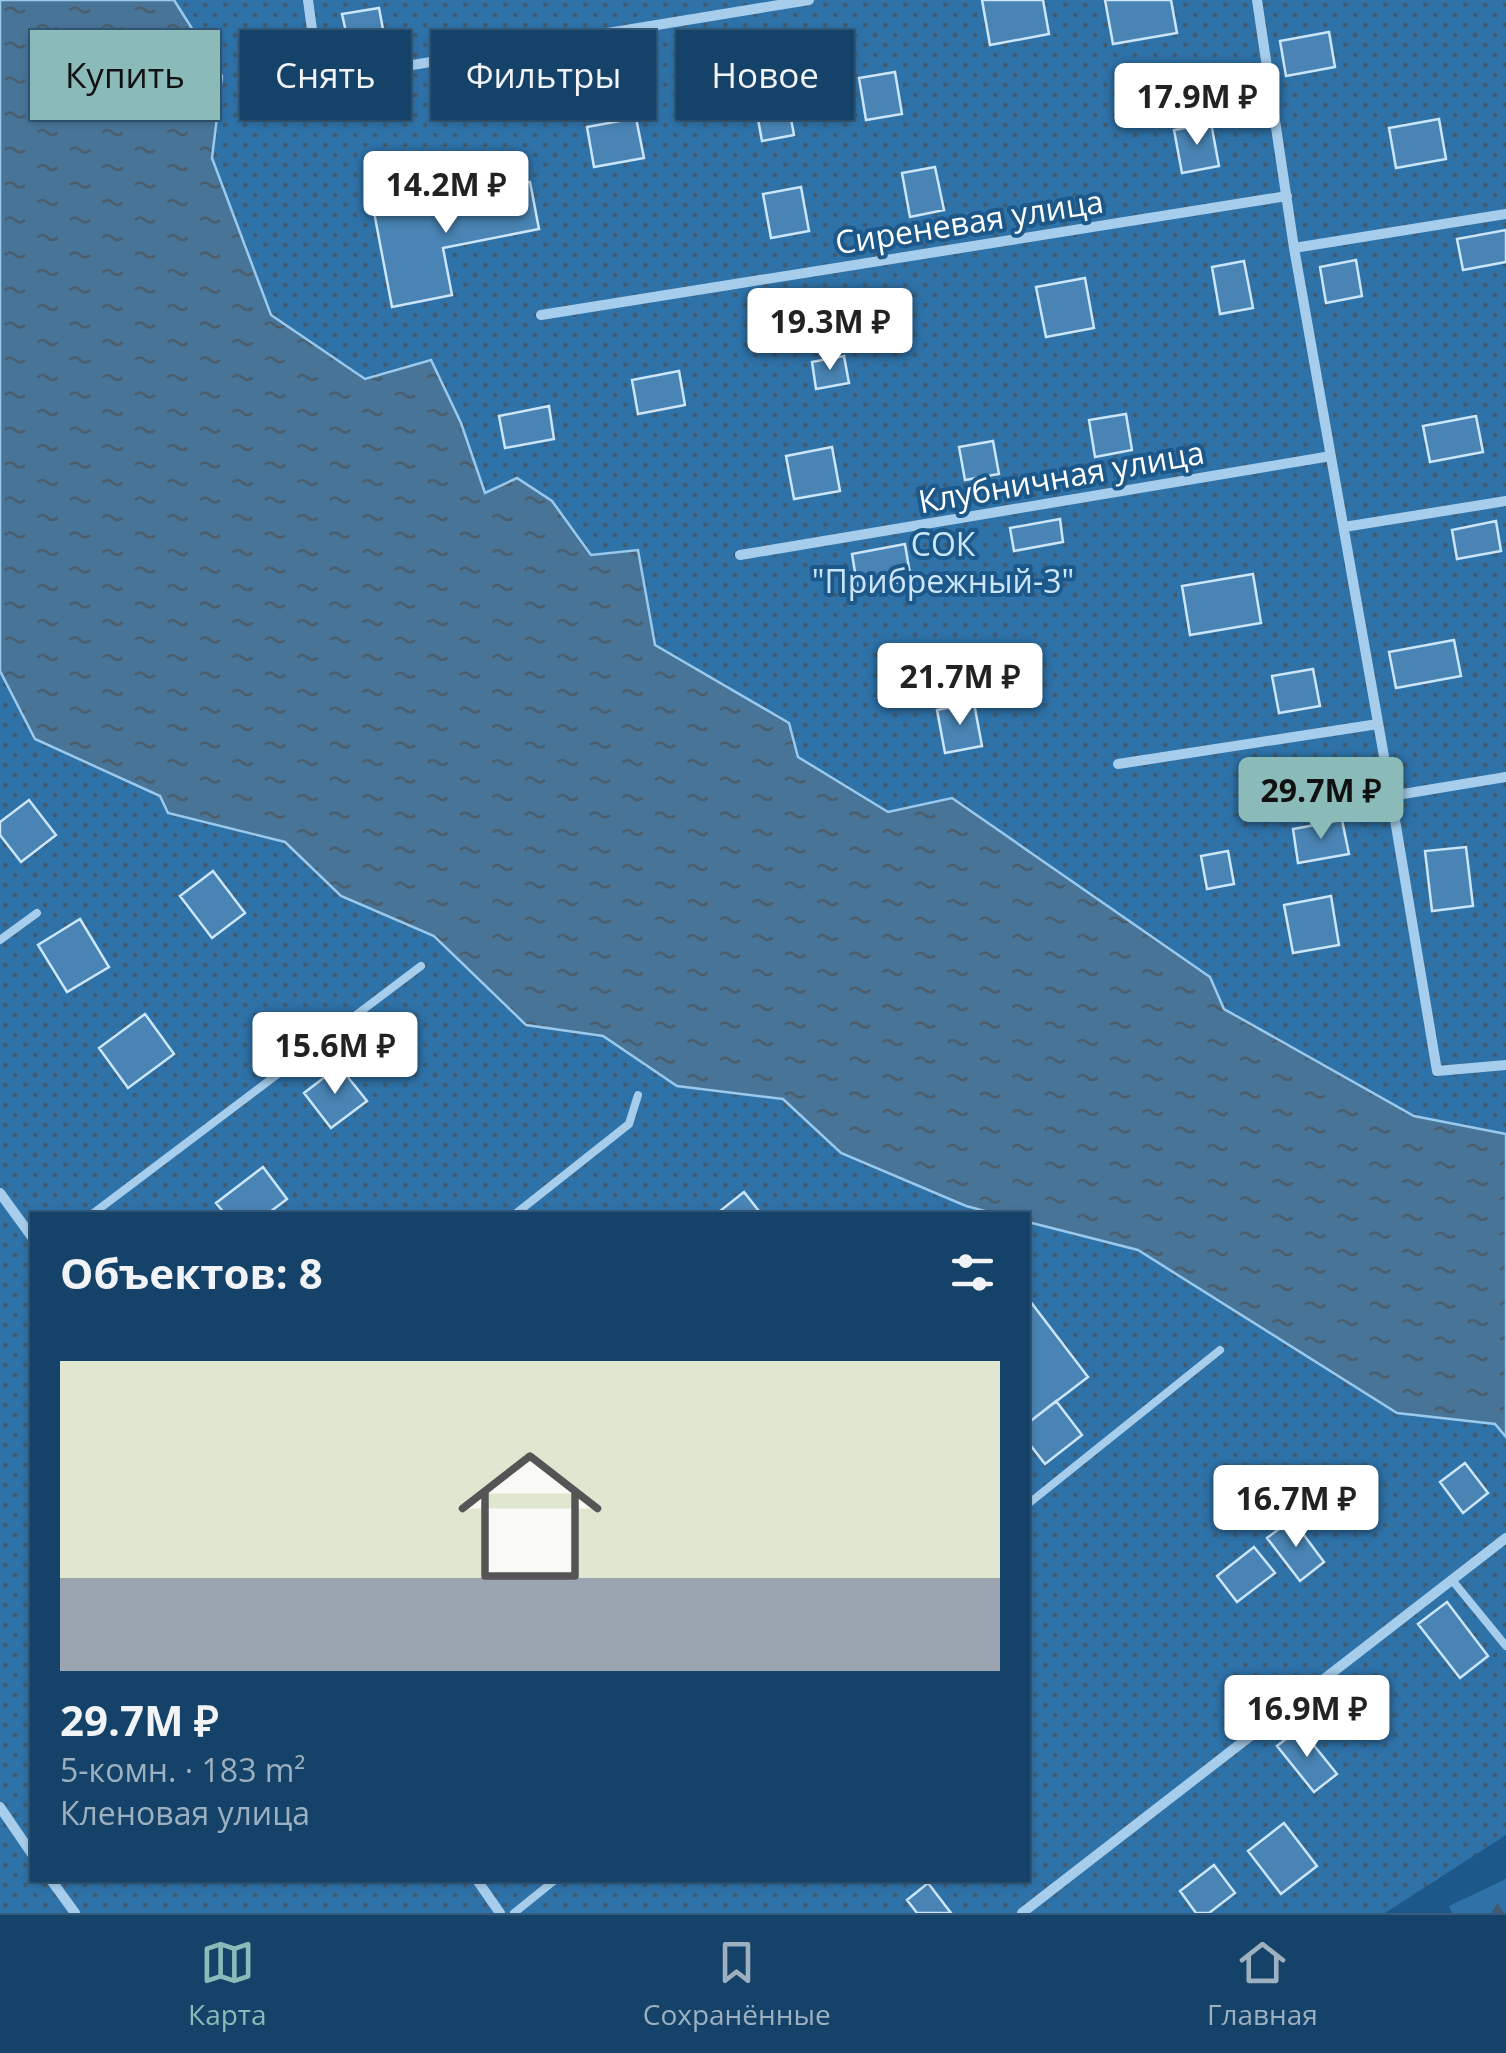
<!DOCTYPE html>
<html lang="ru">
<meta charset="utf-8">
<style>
body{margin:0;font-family:"Open Sans",sans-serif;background:#224d71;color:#f1f3f6;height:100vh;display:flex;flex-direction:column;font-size:38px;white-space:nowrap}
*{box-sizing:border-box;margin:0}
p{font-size:32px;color:#9db0c0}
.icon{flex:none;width:55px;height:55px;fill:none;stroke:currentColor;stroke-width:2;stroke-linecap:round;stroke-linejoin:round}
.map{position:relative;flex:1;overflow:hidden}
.panel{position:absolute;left:30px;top:1212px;width:1000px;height:670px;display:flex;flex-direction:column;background:#154268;border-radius:0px;box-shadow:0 2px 8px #0004,0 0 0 2px #345b7c}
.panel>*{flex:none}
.top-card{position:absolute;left:30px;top:30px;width:1000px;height:90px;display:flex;gap:20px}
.price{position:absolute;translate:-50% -85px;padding:0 22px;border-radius:10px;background:#fff;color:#222;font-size:32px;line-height:65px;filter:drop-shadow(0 2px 5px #0008)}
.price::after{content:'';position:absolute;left:50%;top:60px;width:30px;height:22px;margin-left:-15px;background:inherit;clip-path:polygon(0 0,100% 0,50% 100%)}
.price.current{background:#8bbbb9;color:#111}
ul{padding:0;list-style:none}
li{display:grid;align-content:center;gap:20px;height:530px;padding:0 30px}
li+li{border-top:2px solid #345b7c}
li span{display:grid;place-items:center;height:310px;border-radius:0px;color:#555}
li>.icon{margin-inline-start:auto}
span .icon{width:180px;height:180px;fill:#fffc;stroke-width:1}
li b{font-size:42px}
h2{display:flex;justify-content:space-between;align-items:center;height:120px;padding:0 30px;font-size:42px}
.pill{padding:0 35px;border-radius:0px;background:#154268;box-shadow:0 2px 8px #0004,0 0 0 2px #345b7c;font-size:35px;line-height:90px}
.pill.current{background:#8bbbb9;color:#111}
.tab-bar{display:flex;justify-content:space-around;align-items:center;height:140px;border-top:2px solid #345b7c;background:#154268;font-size:28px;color:#9db0c0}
.tab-bar a{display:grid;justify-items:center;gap:5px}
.tab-bar .current{color:#8bbbb9}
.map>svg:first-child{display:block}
.forest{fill:url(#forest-firs)}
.garden{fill:url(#garden-dots);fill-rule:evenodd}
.water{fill:url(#water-ripples);stroke:#99caee;stroke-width:2.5}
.building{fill:#4984b4;stroke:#cbe5f9;stroke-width:2.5}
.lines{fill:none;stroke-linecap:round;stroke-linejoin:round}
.service{stroke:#a6ceec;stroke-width:8}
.minor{stroke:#a6ceec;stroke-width:10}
.labels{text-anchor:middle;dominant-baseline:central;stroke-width:8;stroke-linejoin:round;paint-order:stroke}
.street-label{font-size:32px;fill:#fff;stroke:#1c588a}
.park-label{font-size:32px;fill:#cbe5f9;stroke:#1c588a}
</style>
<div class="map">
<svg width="1506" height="1913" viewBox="0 0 1506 1913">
<defs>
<pattern id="forest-firs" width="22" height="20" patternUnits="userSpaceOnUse" patternTransform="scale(2.5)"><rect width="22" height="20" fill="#2f72a8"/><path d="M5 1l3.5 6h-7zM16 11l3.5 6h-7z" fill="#405b71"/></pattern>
<pattern id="garden-dots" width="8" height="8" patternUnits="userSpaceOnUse" patternTransform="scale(2.5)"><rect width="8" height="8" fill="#2f72a8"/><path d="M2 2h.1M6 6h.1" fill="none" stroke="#405b71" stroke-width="1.8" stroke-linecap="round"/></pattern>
<pattern id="water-ripples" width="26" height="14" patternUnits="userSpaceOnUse" patternTransform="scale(2.5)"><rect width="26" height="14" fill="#487498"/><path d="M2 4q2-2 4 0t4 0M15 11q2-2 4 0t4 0" fill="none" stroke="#4a5e6e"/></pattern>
</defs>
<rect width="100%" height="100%" fill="#1c588a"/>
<path class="forest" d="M1506 1879V1913H1452L1449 1906Z"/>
<path class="garden" d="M0 0H1506V1835L1385 1913H0ZM32 1215H1028V1880H32Z"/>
<path class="water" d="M0 0H174L222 76 212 158 271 315 365 379 431 360 461 423 485 493 517 478 552 501 591 555 638 550 655 645 789 723 798 757 888 812 952 798 1210 977 1224 1009 1414 1116 1506 1134V1437L1495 1424 1397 1413 1138 1250 1028 1222V1215H1000L966 1206 841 1153 783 1099 677 1086 603 1036 526 1025 434 936 341 896 285 842 168 813 160 796 35 739 0 671Z"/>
<path class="building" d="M982 0H1043L1049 34 990 45Z
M1105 0H1171L1177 33 1113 44Z
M379 8 385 40 349 46 342 14Z
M1329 32 1335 67 1286 76 1280 41Z
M488 67 494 104 449 112 443 75Z
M895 72 902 114 866 120 859 78Z
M787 97 794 135 762 141 755 103Z
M636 118 644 158 594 167 587 127Z
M1439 119 1446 159 1396 168 1389 128Z
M1211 123 1219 166 1182 173 1174 130Z
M935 167 944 210 910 217 902 173Z
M530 182 539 229 443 248 452 295 392 307 374 212Z
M801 187 809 231 771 238 763 194Z
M1506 230V262L1463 270 1457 239Z
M1356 260 1362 296 1326 303 1320 267Z
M1244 261 1253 308 1220 314 1212 267Z
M1085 278 1094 328 1046 337 1036 287Z
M844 356 849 383 816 389 812 362Z
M679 371 685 405 638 414 632 380Z
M549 406 554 439 505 448 499 416Z
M1126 414 1132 450 1095 457 1089 420Z
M1476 416 1483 452 1430 462 1423 426Z
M993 441 999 474 965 480 959 447Z
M832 447 840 491 794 499 786 456Z
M1060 519 1063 542 1014 551 1010 528Z
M1496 521 1501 551 1457 559 1452 530Z
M905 544 911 580 858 590 852 554Z
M1253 574 1261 623 1190 635 1182 586Z
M1454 640 1461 676 1396 688 1389 652Z
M1313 669 1320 706 1279 713 1272 676Z
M974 703 982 746 945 753 937 710Z
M29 800 56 835 21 862 0 835V822Z
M1342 820 1349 854 1298 863 1293 829Z
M1466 847 1473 906 1432 911 1425 851Z
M1228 851 1234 884 1207 889 1201 856Z
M213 871 245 913 212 938 180 896Z
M1331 896 1339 945 1293 953 1284 905Z
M80 919 109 967 67 992 38 945Z
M145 1014 174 1054 128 1088 99 1048Z
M339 1066 367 1101 331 1128 304 1093Z
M263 1167 287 1199 266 1215H226L216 1203Z
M744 1192 762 1215H715Z
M1030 1301 1088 1377 1028 1423V1302Z
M1056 1401 1082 1435 1045 1464 1028 1442V1423Z
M1465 1463 1488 1493 1463 1513 1440 1482Z
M1292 1519 1324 1562 1300 1581 1267 1538Z
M1254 1547 1275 1573 1237 1602 1217 1576Z
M1447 1602 1488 1656 1460 1678 1418 1624Z
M1300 1728 1337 1774 1314 1792 1277 1746Z
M1284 1823 1317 1866 1281 1894 1248 1851Z
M1214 1865 1235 1893 1209 1913H1196L1180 1891Z
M928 1883 951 1913H917L907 1900Z"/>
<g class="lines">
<path class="service" d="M0 940 37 913
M91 1215 421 966
M514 1215 629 1124 638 1095
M1028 1504 1220 1350
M1452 1580 1506 1646
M514 1913 555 1880"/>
<path class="minor" d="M308 0 315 52 333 78 809 0
M1257 0 1294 248 1391 796 1437 1071 1506 1065
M1294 248 1506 214
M541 315 1287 196
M1344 527 1506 501
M740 555 1331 456
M1118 764 1378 724
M1391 796 1506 777
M0 1193 32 1237
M0 1807 32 1854
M51 1880 75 1913
M477 1880 500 1913
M1022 1913 1506 1538"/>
</g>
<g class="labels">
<g class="street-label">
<text transform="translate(969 221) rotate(-9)">Сиреневая улица</text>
<text transform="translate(1061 476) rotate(-10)">Клубничная улица</text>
</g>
<g class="park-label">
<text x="943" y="543">СОК<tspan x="943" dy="37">"Прибрежный-3"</tspan></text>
</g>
</g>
</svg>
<b class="price" style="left:1197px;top:148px">17.9M ₽</b>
<b class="price" style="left:446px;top:236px">14.2M ₽</b>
<b class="price" style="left:830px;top:373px">19.3M ₽</b>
<b class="price" style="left:960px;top:728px">21.7M ₽</b>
<b class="price current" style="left:1321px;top:842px">29.7M ₽</b>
<b class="price" style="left:335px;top:1097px">15.6M ₽</b>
<b class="price" style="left:1296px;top:1550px">16.7M ₽</b>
<b class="price" style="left:1307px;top:1760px">16.9M ₽</b>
<div class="top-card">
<a class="pill current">Купить</a>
<a class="pill">Снять</a>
<a class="pill">Фильтры</a>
<a class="pill">Новое</a>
</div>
<section class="panel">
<h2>Объектов: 8<svg class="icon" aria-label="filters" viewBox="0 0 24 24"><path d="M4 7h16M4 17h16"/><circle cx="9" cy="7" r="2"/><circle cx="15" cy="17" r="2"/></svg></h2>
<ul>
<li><span style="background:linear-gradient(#dfe7d0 70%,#9aa5b1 0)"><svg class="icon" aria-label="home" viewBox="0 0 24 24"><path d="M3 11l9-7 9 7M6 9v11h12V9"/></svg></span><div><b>29.7M ₽</b><p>5-комн. · 183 m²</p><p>Кленовая улица</p></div></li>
</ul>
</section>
</div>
<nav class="tab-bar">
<a class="current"><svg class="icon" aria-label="map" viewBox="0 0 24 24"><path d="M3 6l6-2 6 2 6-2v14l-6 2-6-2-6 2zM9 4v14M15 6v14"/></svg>Карта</a>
<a><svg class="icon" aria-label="saved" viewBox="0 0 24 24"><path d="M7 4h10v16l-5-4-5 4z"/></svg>Сохранённые</a>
<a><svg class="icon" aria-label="home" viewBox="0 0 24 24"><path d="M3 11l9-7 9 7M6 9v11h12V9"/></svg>Главная</a>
</nav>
